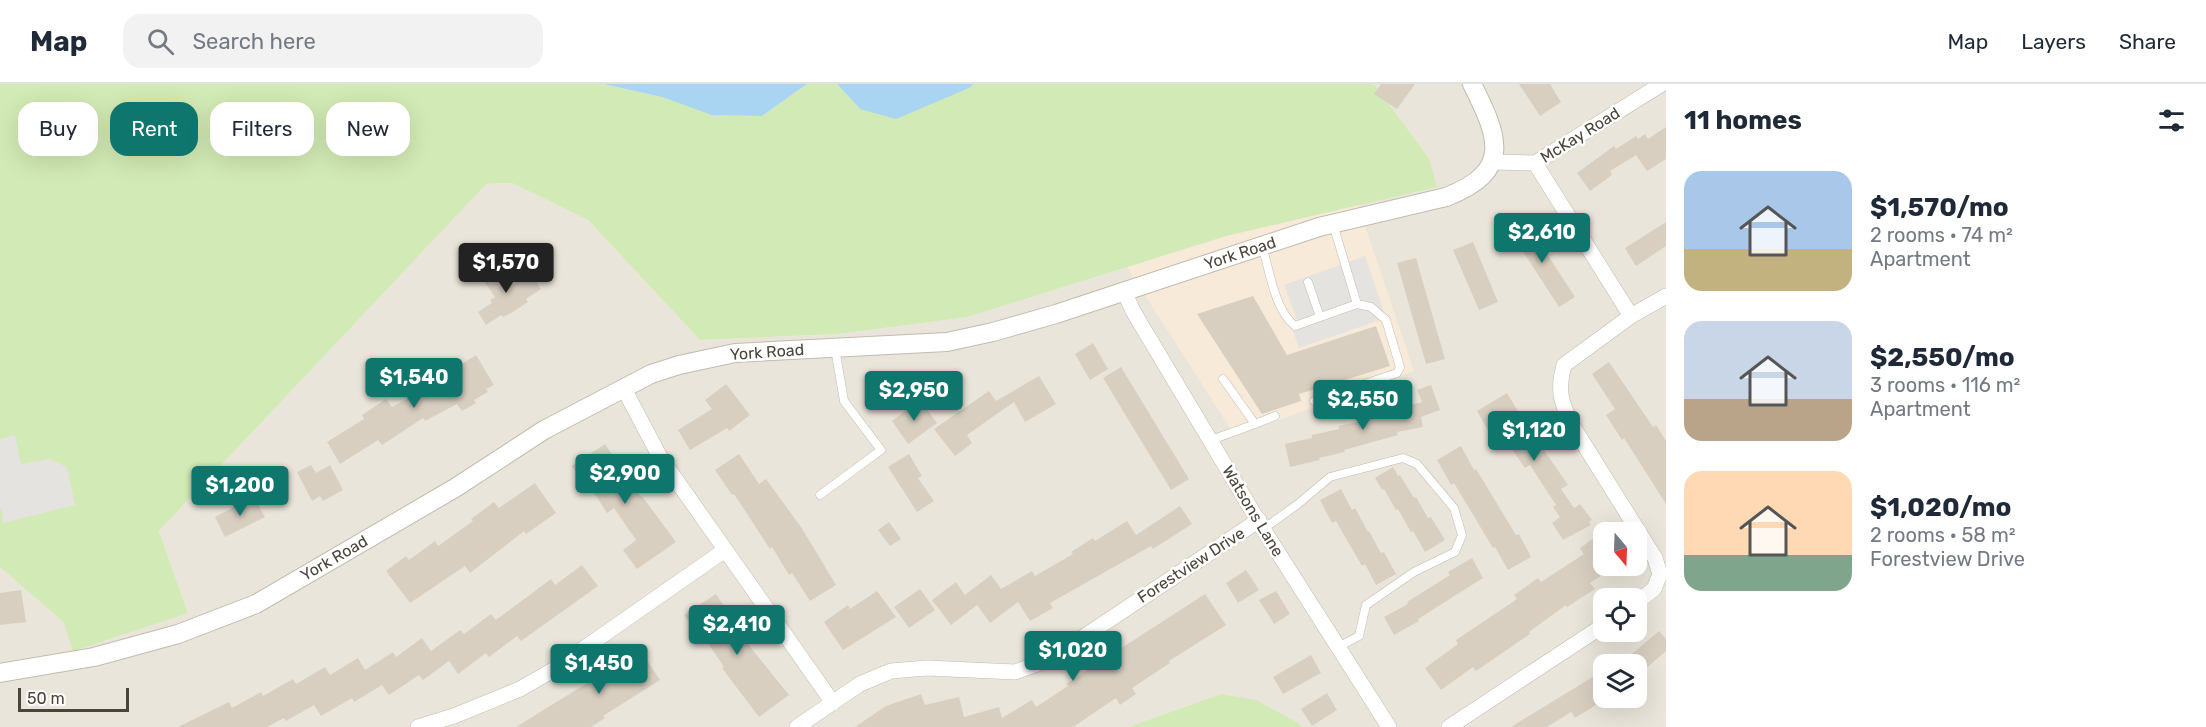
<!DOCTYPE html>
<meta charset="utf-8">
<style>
body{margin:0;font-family:Rubik,sans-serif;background:#f2f2f3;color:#1f2937;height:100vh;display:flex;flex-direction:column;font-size:22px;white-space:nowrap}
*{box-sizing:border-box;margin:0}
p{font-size:20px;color:#747a83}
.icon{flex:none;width:33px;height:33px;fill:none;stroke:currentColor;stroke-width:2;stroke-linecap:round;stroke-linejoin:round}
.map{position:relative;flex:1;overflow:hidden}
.details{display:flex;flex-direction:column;background:#fff;width:540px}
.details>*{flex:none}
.hud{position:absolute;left:18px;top:18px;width:570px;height:54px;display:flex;gap:12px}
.needle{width:39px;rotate:161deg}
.tools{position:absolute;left:1593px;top:438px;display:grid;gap:12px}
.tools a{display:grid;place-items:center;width:54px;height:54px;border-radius:12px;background:#fff;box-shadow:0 6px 24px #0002;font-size:30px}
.scale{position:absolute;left:18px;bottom:15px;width:111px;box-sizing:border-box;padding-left:6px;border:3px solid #4b4439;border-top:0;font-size:16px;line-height:21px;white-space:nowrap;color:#4b4439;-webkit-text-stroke:4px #fff;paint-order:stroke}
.price{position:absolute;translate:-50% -51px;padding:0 14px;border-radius:6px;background:#0f766e;color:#fff;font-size:20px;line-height:39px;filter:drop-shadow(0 2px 3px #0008)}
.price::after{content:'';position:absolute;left:50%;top:36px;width:18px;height:14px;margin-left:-9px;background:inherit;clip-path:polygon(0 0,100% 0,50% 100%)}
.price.active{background:#222;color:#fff}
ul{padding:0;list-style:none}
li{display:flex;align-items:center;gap:18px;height:150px;padding:0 18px}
li span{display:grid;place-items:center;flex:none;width:168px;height:120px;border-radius:18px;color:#555}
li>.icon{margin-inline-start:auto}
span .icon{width:72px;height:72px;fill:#fffc;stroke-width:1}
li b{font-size:26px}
h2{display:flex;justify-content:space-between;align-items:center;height:72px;padding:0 18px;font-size:26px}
.tag{padding:0 21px;border-radius:18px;background:#fff;box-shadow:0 6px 24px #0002;font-size:21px;line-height:54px}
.tag.active{background:#0f766e;color:#fff}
header{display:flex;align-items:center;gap:36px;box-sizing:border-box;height:84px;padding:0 30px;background:#fff;border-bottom:2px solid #e0e1e3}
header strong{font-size:28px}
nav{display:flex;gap:33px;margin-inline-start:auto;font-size:21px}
.search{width:420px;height:54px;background:#f2f2f3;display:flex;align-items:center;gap:15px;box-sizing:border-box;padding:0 21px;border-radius:18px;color:#747a83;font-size:22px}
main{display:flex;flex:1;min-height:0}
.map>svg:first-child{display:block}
.residential{fill:#eae5da;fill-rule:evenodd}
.commercial{fill:#f7ead8}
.green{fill:#d2eab5}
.parking{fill:#e5e3e0}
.water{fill:#a9d4f2}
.building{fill:#d8cfc1}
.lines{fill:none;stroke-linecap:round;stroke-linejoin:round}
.service-casing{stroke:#c2bbae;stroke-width:9}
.minor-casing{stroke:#c2bbae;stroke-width:16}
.tertiary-casing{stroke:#c2bbae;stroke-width:20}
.service{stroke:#fff;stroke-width:8}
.minor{stroke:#fff;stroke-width:15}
.tertiary{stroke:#fff;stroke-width:18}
.labels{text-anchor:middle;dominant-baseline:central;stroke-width:5;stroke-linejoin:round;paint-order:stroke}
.street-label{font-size:16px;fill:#4b4439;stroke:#fff}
</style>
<header>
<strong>Map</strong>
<div class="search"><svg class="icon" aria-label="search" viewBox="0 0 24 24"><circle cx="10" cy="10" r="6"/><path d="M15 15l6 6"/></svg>Search here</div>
<nav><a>Map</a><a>Layers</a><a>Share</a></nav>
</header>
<main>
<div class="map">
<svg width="1666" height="643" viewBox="0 0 1666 643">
<rect width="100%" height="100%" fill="#f6f3ec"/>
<path class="residential" d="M1374 0H1666V643H1302L1300 640 1221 610 1128 643H0V483L64 539 188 529 159 447 485 100 512 99 588 136 700 256 838 250 968 233 1226 152 1436 103 1429 74ZM1604 448H1636V482H1604ZM1604 514H1636V548H1604ZM1604 580H1636V614H1604Z"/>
<path class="commercial" d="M1358 121 1414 287 1235 352 1127 183 1226 152Z"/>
<path class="green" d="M0 0H603L662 13 712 30 762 32 807 0H837L860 25 969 4 974 0H1374L1429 74 1437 103 1226 152 968 233 838 250 700 256 588 136 512 99 486 100 159 447 188 529 73 567 64 539 0 483Z
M1221 610 1256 616 1300 640 1302 643H1128Z"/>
<path class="parking" d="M1365 172 1386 234 1299 264 1291 241 1298 238 1284 201Z
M15 351 21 380 49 375 67 383 75 421 3 439 2 425H0V355Z"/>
<path class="water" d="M603 0H807L762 32 712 31 662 13Z
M837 0H974L969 4 896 35 860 25Z"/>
<path class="building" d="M1381 0H1415L1397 25 1374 10Z
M1519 0H1550L1561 18 1540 32Z
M1666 43V75L1647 87 1636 71 1610 87 1612 91 1590 107 1577 89 1614 62 1616 65 1636 52 1638 55 1645 50 1648 55Z
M1525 136 1575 213 1559 223 1509 146Z
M1666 138V162L1636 182 1625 164Z
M1473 158 1498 218 1479 226 1453 166Z
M1416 174 1445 275 1426 280 1397 179Z
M493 181 497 186 498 185 510 202 530 188 541 205 526 215 528 218 511 229 503 233 501 231 486 241 478 228 492 219 490 216 495 213 480 191Z
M1253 212 1287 271 1376 242 1390 282 1299 310 1301 317 1262 330 1197 230Z
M1093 259 1108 285 1090 296 1075 270Z
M476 271 494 301 486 305 488 308 474 316 476 319 462 327 457 320 425 337 423 334 382 361 378 356 340 380 327 358 364 335 362 331 386 315 392 323 446 294 453 277 457 283Z
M1609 278 1653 343 1656 341 1666 357V420L1624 354 1622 356 1606 331 1615 325 1592 290Z
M1121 283 1189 395 1171 406 1103 294Z
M1039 292 1056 320 1025 338 1014 318 967 351 972 359 955 372 934 345 989 307 996 317Z
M726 300 750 331 729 347 727 344 690 366 678 346 712 325 705 316Z
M1431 301 1440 326 1421 333 1423 343 1397 348 1398 351 1344 366 1345 368 1319 374 1320 376 1290 383 1285 360 1312 354V351L1339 345V342L1366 336 1365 333 1390 327V326L1422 318 1417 306Z
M1507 309 1522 334 1568 401 1561 405 1574 424 1580 420 1592 436 1589 438 1591 441 1563 456 1552 439 1560 433 1553 423 1556 421 1530 381 1525 384 1500 348 1492 353 1477 327Z
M920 316 937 339 908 360 892 337Z
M605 360 641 413 642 412 676 458 637 485 623 466 636 456 614 424 607 429 587 398 584 401 572 382Z
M1461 362 1474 386 1476 385 1516 451 1519 450 1531 473 1508 486 1495 463 1493 464 1454 399 1451 401 1437 376Z
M739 370 759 400 766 395 801 443 836 501 810 517 792 489 789 491 772 463 770 465 734 410 732 411 715 386Z
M909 370 922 392 918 394 934 417 917 428 888 383Z
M311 381 316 389 330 381 343 406 323 417 320 412 312 417 297 388Z
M1393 383 1398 392 1400 391 1414 414 1416 413 1428 434 1431 433 1445 456 1425 468 1413 447 1411 448 1398 425 1396 426 1384 405 1382 406 1375 394Z
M535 399 556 429 526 450 524 447 470 489 465 482 410 519 386 487 406 472 409 476 435 457 438 462 473 437 471 435 494 418 499 424Z
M1341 405 1352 426 1355 424 1368 448 1369 447 1381 469 1384 468 1396 490 1376 501 1365 480 1362 482 1336 437 1332 439 1320 416Z
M254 413 265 433 225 453 215 433Z
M1180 422 1192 440 1153 465 1151 462 1050 519 1053 524 1030 537 1018 518 990 539 977 521 951 541 932 516 956 498 965 511 991 491 1001 505 1032 487 1035 492 1073 470 1071 468 1093 454 1095 457 1127 437 1136 451Z
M889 438 901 455 890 462 878 446Z
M1598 451 1604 460V490L1590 499 1595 505 1567 523 1566 521 1529 548 1530 550 1476 587 1473 583 1441 606 1425 584 1458 560 1456 556 1517 515 1514 511 1538 494 1541 498 1584 470 1580 464Z
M1472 474 1483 494 1418 535 1419 537 1394 551 1384 533 1408 520 1407 518 1450 491 1448 488Z
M582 481 598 502 521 557 517 552 489 573 486 569 458 590 449 577 423 596 419 591 389 611 382 601 354 618 352 614 321 632 314 621 286 637 284 634 267 643H178L229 618 232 624 261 608 263 612 293 595 296 600 325 583 330 591 358 574 365 586 393 568 396 573 422 554 431 567 460 546 464 550 491 530 496 536 551 495 555 501Z
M1246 486 1259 506 1238 519 1226 499Z
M920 505 935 526 909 544 894 523Z
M21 506 26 538 0 541V509Z
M877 507 896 533 843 566 824 538 848 521 850 525Z
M1276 507 1290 530 1274 540 1259 516Z
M716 510 751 564 789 611 759 633 722 584 724 583 702 550 699 552 684 531Z
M1205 510 1226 541 1169 577 1170 579 1132 604 1136 610 1120 621 1116 614 1073 643H855L886 622 921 610 925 621 959 613 964 633 999 623 1002 634 1032 616 1036 623 1068 602 1066 600Z
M1659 547 1666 555V567L1644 586 1640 580H1620Z
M638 563 660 596 603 632 605 634 591 643H516L592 596Z
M1311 571 1321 589 1283 610 1273 593Z
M1604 586V616L1575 634 1571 628 1547 643H1511Z
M1327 609 1337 626 1312 642 1301 625Z"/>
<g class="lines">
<defs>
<path id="service" d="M1333 140 1357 220
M1262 162C1270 187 1274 225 1295 242L1357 220 1371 223 1386 236 1400 283 1397 289 1314 317
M1308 198 1320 233
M1255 340 1275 332
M1211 356 1255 340 1223 295
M820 411 881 366 844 317 835 264
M1263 445 1298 420 1330 393 1403 374 1417 380 1454 424 1462 451 1455 468 1414 488 1366 521 1359 552 1338 563"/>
<path id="minor" d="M1492 78 1535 79 1662 0
M1535 79 1631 232
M1124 207 1133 227 1263 445 1389 643
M624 305 660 373 833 619
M1636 519 1654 505 1660 490 1655 474 1572 341C1561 318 1557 307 1564 281L1631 232 1666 212
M418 643 454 632 520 605 553 586 725 466
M797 643 860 600 891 587 927 584 1015 588 1049 576 1259 436
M1449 643 1604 541"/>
<path id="tertiary" d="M0 589 94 573 178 550 256 520 455 404 544 346 651 290 679 281 735 269 947 258 993 248 1056 230 1319 143 1446 113C1514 87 1498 52 1472 0"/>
</defs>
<use href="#service" class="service-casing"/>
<use href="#minor" class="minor-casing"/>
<use href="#tertiary" class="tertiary-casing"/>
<use href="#service" class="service"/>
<use href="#minor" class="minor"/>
<use href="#tertiary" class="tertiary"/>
</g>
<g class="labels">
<g class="street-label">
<text transform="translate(1580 51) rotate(-32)">McKay Road</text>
<text transform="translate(1240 169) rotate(-18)">York Road</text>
<text transform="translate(767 268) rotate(-4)">York Road</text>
<text transform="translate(1253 427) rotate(59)">Watsons Lane</text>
<text transform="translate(334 474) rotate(-30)">York Road</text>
<text transform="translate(1191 481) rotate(-33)">Forestview Drive</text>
</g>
</g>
</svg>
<div class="tools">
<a><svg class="needle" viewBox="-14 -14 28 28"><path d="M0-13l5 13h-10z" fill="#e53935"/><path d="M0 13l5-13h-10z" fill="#747a83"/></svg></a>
<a><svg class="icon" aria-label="locate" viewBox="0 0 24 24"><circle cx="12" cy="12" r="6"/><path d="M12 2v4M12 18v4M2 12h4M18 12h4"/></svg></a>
<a><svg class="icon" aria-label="layers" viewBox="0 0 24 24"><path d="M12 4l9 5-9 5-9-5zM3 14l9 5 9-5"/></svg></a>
</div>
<div class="scale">50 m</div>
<b class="price" style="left:1542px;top:180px">$2,610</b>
<b class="price active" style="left:506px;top:210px">$1,570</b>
<b class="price" style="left:414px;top:325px">$1,540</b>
<b class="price" style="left:914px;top:338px">$2,950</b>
<b class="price" style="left:1363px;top:347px">$2,550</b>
<b class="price" style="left:1534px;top:378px">$1,120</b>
<b class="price" style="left:625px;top:421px">$2,900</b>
<b class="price" style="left:240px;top:433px">$1,200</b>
<b class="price" style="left:737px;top:572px">$2,410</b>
<b class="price" style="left:1073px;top:598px">$1,020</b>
<b class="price" style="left:599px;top:611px">$1,450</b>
<div class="hud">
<a class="tag">Buy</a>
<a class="tag active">Rent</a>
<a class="tag">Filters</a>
<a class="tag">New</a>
</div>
</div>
<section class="details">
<h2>11 homes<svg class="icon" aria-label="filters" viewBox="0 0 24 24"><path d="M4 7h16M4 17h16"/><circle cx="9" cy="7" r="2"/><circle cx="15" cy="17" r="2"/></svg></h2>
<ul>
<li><span style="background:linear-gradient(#a9c7e8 65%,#c2b280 0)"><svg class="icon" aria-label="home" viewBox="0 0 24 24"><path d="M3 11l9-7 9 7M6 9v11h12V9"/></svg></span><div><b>$1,570/mo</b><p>2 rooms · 74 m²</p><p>Apartment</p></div></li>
<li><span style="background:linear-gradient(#c9d6e8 65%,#b9a48a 0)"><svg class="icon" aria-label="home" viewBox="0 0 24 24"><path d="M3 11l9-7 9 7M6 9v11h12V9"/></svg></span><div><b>$2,550/mo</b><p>3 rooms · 116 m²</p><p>Apartment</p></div></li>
<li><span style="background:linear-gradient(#ffd9b3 70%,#7fa58c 0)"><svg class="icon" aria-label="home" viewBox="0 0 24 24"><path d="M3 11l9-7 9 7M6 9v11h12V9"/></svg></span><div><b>$1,020/mo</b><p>2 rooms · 58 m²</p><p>Forestview Drive</p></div></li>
</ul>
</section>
</main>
